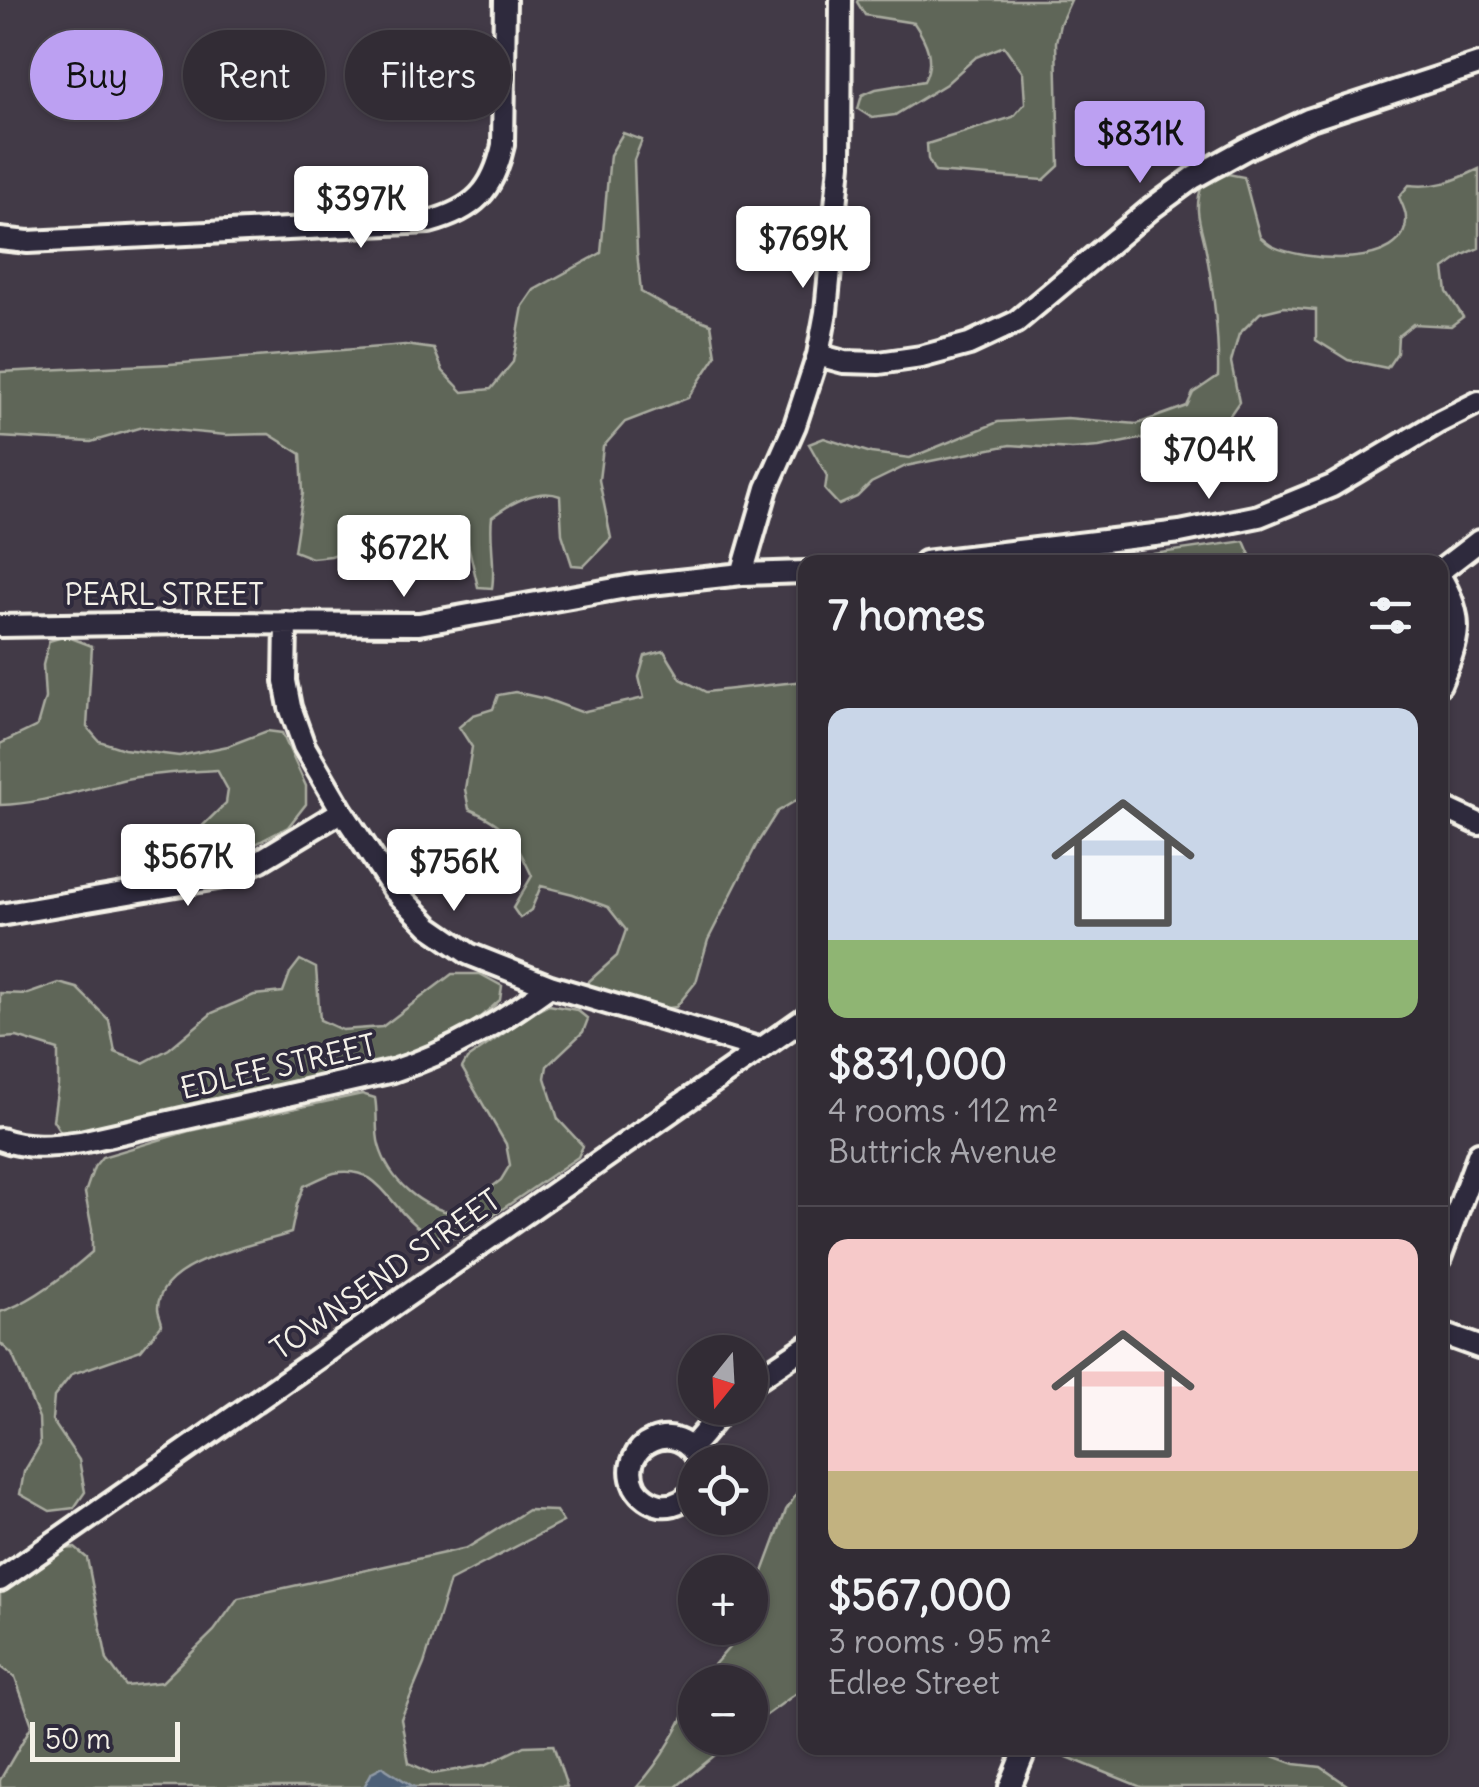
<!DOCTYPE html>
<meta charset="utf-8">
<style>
body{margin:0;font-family:Delius,sans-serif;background:#3a343d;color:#f1f3f6;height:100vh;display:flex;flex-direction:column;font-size:38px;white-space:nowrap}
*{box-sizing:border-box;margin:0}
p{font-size:32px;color:#a8a7ad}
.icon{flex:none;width:55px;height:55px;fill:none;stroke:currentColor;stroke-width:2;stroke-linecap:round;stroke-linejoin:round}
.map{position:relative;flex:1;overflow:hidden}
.side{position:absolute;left:798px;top:555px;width:650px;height:1200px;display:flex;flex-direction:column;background:#322c35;border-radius:20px;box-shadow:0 2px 8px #0004,0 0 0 2px #4d4850}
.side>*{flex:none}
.guide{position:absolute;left:30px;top:30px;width:618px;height:90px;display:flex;gap:20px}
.needle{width:65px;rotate:198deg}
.buttons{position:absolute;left:678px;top:1335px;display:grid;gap:20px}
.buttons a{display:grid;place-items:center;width:90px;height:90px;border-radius:50%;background:#322c35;box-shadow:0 2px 8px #0004,0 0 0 2px #4d4850;font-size:50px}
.scale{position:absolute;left:30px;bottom:25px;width:150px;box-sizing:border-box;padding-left:10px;border:5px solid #f4f1e8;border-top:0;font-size:28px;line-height:35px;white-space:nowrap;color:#f4f1e8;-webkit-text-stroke:8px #2f2a3d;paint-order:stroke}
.price{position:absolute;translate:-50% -85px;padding:0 22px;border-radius:10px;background:#fff;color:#222;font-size:32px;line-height:65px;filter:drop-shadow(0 2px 5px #0008)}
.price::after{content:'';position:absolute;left:50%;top:60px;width:30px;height:22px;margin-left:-15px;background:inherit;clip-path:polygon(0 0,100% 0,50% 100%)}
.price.on{background:#bca0f2;color:#111}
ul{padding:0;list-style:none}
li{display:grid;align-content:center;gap:20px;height:530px;padding:0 30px}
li+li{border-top:2px solid #4d4850}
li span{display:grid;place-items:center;height:310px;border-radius:20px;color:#555}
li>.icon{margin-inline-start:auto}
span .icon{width:180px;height:180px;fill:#fffc;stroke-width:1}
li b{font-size:42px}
h2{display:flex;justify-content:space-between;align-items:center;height:120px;padding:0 30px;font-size:42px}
.pill{padding:0 35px;border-radius:45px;background:#322c35;box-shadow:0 2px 8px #0004,0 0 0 2px #4d4850;font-size:35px;line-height:90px}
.pill.on{background:#bca0f2;color:#111}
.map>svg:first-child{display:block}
.green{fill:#5f6659;stroke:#aaaca0;stroke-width:2.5}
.water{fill:#4e6078;stroke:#909aa5;stroke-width:2.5}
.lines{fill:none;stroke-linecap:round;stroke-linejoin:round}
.minor-casing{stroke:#f4f1e8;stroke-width:28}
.minor{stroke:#2f2a3d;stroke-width:20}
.labels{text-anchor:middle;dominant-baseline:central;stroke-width:8;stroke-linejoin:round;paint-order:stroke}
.street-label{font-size:30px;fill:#f4f1e8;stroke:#2f2a3d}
</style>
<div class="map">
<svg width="1479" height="1787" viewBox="0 0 1479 1787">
<rect width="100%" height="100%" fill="#423a47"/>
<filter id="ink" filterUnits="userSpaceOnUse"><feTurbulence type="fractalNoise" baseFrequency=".01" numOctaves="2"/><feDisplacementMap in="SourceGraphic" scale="20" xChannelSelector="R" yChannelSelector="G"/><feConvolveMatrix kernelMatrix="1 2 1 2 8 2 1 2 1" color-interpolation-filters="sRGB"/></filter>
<g filter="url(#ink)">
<path class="green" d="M858 0H1071L1060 24 1056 42 1059 166 1044 180 935 172 928 159 927 144 1013 117 1025 103 1023 73 1004 46 976 57 946 84 895 115 872 118 858 109 862 95 876 89 924 81C935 60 927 42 914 23L865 15 857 2Z
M623 133 642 140 634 160 637 252 641 292 671 309 711 324 716 356 688 398 625 422 603 447 599 480 611 538 584 566 572 565 562 534 560 496C538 487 509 504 492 517 489 541 496 564 492 588L478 587 467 540 455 524 421 526 331 556 312 558 294 551 303 493 301 454 269 434 226 435 142 427 91 442 0 437V372L170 364 405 345 434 349 443 371 463 392 491 389 513 362 523 306 534 290 601 253 610 155Z
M1479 169V248L1463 255 1444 269 1447 292 1463 317 1451 326 1413 324 1398 336 1397 353 1387 368 1348 360 1316 340V310L1284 307 1260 313 1239 334 1231 362 1239 402 1230 415 1210 425 1099 447 1072 449 1010 445 906 466 871 483 857 497 839 505 825 490 827 476 809 444 824 438 871 453 910 458 998 422 1067 418 1137 424 1187 406 1193 393 1218 376C1219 336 1214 295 1207 256 1203 227 1192 214 1202 185L1228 174 1244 177 1260 237C1264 240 1268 244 1272 246 1303 261 1408 271 1406 218 1406 211 1402 204 1399 197L1409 185C1437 188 1454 181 1479 169Z
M1244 541 1253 562H1096H1097Z
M66 636 92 646 87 727 99 741 124 749 179 756 228 746 267 731 282 733 306 786V804L288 827 204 871 180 870 177 860 185 843 226 803 228 790 217 770C188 772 159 773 131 778 87 787 45 804 0 805V744L37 726 45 698 43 665 49 641Z
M664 651 681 679 706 692 805 681V795L777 812 758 842 708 940 696 982 676 1007 654 1010 594 993 587 983 617 956 626 930 608 907 573 894 541 886 531 910 520 918 513 908 532 876C514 838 508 826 469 809L465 789 472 747 459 727 473 715 493 709 498 695 515 692 546 699 581 712 644 698 639 677 645 656Z
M300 960 316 968 320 1020 342 1030 382 1027 452 974H480L502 986 500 1000C435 1062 353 1073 269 1090 213 1102 158 1113 103 1125L63 1136 53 1120 58 1085V1050L17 1037 0 1038V993L28 994 59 983 77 988 109 1020 115 1052 143 1063 169 1049 212 1013 254 995 283 992 290 973Z
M549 1005 577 1010 588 1019 583 1032 547 1066 545 1078 558 1119 583 1146 578 1157 462 1237C391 1247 397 1160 334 1173 324 1176 313 1182 304 1186L297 1204 291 1233C256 1245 158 1261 158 1308 158 1313 161 1318 162 1324L141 1350 72 1374 54 1397 52 1420 79 1460 85 1492 74 1508 50 1511 20 1494 24 1472 40 1445 39 1418 12 1354 0 1343V1312C30 1303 68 1273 92 1252V1229L85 1193 94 1167 102 1157 189 1131 362 1094 375 1098C378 1113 375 1131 379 1145 389 1181 421 1208 457 1214L501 1180 510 1165 506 1144 462 1068 467 1059 533 1013Z
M804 1483 805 1687 750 1727V1682H699L740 1635 743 1628H750V1607L786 1510Z
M528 1510 556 1511 563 1522 450 1581 424 1664 401 1719 409 1763 433 1774 485 1765 524 1746 553 1745 567 1787H0V1780L32 1725 15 1677 0 1666V1592L63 1549 75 1548 87 1558 107 1660 126 1686 162 1682 214 1631 238 1598 467 1548Z
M695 1691V1738H736L676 1787H637C663 1759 680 1726 695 1691Z
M1045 1748H1160L1200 1754 1209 1748H1261L1262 1752 1295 1764 1321 1767 1350 1787H1141Z"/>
<path class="water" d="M383 1766 386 1769 414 1787H364L372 1772Z"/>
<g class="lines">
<defs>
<path id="minor" d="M0 239 28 242 429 222C474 210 493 191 503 145L505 0
M818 355 844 362 879 363 921 357 969 344 1016 322 1152 208 1193 178 1247 148 1308 120 1479 64
M925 562 1180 532 1259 516 1332 486 1439 422 1479 402
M1440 571 1479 541
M742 574 767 488 795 425 818 355 826 312 840 164 841 0
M1440 577C1466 620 1459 639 1440 684
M286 623 285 681 290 707 304 746 342 811 394 890 430 927 469 954 550 986 761 1049
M0 626 189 623 419 624 632 586 742 574 805 572
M1440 806 1479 824
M0 915 223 877 261 860 342 811
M0 1139C27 1149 53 1146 81 1142L393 1071C454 1051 499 1023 550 986
M1440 1258 1479 1153
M1440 1333 1479 1347
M750 1384 805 1347
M691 1448 725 1408
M695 1489C686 1500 675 1507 660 1505 650 1503 640 1496 635 1487 615 1444 680 1415 699 1462
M0 1580 805 1018
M1010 1787 1026 1748"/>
</defs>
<use href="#minor" class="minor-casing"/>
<use href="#minor" class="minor"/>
</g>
</g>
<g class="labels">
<g class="street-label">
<text x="164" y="594">PEARL STREET</text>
<text transform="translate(278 1066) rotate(-13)">EDLEE STREET</text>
<text transform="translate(385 1274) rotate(-35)">TOWNSEND STREET</text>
</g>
</g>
</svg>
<div class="buttons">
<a><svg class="needle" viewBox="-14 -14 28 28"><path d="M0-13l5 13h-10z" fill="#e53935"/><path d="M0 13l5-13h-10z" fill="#a8a7ad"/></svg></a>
<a><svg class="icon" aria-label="locate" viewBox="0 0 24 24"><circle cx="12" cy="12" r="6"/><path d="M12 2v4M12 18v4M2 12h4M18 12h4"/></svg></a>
<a>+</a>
<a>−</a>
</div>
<div class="scale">50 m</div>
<b class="price on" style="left:1140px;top:186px">$831K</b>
<b class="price" style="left:361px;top:251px">$397K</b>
<b class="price" style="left:803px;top:291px">$769K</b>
<b class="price" style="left:1209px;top:502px">$704K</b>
<b class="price" style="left:404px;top:600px">$672K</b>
<b class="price" style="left:188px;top:909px">$567K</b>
<b class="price" style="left:454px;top:914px">$756K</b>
<div class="guide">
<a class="pill on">Buy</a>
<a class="pill">Rent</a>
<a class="pill">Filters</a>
</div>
<section class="side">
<h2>7 homes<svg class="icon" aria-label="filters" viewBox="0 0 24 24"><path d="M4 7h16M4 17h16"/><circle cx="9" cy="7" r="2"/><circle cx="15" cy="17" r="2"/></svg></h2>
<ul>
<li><span style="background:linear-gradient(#c9d6e8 75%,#8fb573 0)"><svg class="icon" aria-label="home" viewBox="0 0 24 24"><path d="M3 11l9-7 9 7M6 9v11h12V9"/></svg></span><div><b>$831,000</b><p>4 rooms · 112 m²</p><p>Buttrick Avenue</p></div></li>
<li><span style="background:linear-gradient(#f6c9c9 75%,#c2b280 0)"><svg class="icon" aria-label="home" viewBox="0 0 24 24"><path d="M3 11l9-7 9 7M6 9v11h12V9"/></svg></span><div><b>$567,000</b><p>3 rooms · 95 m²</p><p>Edlee Street</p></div></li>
</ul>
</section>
</div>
